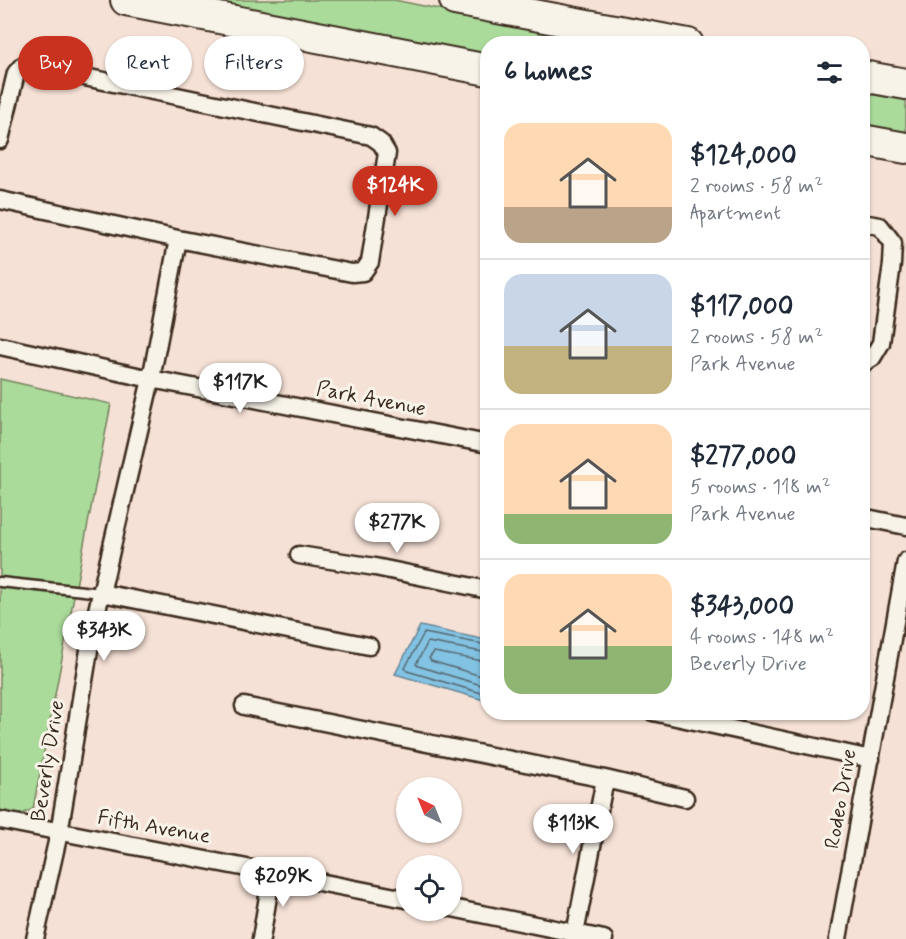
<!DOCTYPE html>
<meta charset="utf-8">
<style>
body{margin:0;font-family:Mynerve,sans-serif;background:#f6f6f7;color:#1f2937;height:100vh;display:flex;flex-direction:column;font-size:22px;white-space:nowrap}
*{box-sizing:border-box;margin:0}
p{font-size:20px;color:#747a83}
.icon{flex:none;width:33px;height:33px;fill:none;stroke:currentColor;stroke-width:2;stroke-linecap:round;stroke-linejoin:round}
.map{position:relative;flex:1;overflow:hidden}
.side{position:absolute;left:480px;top:36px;width:390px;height:684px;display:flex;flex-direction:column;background:#fff;border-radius:24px;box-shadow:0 2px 4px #0004}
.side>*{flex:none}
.top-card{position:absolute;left:18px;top:36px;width:372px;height:54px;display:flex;gap:12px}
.needle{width:39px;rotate:317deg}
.controls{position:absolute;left:396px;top:777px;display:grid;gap:12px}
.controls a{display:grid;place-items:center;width:66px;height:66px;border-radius:50%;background:#fff;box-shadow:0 2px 4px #0004;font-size:30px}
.price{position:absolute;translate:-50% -51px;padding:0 14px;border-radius:21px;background:#fff;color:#222;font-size:20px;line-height:39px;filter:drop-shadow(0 2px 3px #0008)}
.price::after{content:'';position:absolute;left:50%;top:36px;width:18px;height:14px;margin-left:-9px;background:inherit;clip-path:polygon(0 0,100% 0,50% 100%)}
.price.selected{background:#c8321e;color:#fff}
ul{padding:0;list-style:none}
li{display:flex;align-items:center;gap:18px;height:150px;padding:0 24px}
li+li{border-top:2px solid #e0e1e3}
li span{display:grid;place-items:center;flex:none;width:168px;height:120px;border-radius:18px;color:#555}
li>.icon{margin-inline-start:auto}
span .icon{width:72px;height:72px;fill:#fffc;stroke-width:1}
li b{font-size:26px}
h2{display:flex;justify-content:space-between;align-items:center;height:72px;padding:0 24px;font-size:26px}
.pill{padding:0 21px;border-radius:27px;background:#fff;box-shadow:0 2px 4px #0004;font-size:21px;line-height:54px}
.pill.selected{background:#c8321e;color:#fff}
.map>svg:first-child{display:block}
.green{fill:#abdb9b;stroke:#73825c;stroke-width:1.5}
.water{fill:#82c2e3;stroke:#668594;stroke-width:1.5}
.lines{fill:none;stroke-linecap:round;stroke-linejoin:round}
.shore{stroke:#57676d;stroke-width:1.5}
.service-casing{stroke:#3b2a1e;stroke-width:13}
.minor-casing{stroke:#3b2a1e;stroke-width:21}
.motorway-casing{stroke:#3b2a1e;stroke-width:34}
.service{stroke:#f7f3e8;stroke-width:8}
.minor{stroke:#f7f3e8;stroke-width:16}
.motorway{stroke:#f7f3e8;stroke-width:30}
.labels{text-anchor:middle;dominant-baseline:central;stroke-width:6;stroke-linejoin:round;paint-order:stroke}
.street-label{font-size:21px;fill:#3b2a1e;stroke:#f7f3e8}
</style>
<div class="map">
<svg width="906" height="939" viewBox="0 0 906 939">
<rect width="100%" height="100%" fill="#f6e1d6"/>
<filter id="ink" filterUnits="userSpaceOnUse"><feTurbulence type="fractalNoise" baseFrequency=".0167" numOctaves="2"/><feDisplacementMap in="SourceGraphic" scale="12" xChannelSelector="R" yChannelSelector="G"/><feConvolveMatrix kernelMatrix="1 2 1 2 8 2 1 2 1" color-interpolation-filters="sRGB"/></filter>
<g filter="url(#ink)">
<path class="green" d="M184 0H394L607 43 488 44 487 59Z
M862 93 906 100V139L863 131Z
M0 379 111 404 33 809 18 816 0 812Z"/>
<path class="water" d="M420 626 487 640V701L395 674Z"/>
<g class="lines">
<path class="shore" d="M488 645 424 633 405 668 407 671 488 695
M488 653 428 642 416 664 418 666 488 687
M488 662 434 652 429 658 431 661 488 678"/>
<defs>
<path id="service" d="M0 582 102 593"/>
<path id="minor" d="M0 140 16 73 22 66H31L371 136 381 143 387 153 370 262 363 272 352 273 178 239 0 200
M862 223 880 226 893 243 892 264 881 343 872 358 862 364
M0 346 151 379 488 444
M862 517 906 526
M299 555 375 567 488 590
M102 593 369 646
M244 706 605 779 685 798
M653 712 871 759
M0 820 406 899
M452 908 604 939
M35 939 59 833 92 632 151 379 178 239
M261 939 272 872
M574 939 605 779
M838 939 906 561"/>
<path id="motorway" d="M126 0 488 70
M455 0 688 44
M862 76 906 84
M862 140 906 148"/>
</defs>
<use href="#service" class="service-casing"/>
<use href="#minor" class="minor-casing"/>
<use href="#motorway" class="motorway-casing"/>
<use href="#service" class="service"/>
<use href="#minor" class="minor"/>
<use href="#motorway" class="motorway"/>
</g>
</g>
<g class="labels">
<g class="street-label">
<text transform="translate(371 399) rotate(11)">Park Avenue</text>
<text transform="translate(48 761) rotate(-81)">Beverly Drive</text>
<text transform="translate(841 799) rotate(-80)">Rodeo Drive</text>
<text transform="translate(154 827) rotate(10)">Fifth Avenue</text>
</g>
</g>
</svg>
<div class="controls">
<a><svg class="needle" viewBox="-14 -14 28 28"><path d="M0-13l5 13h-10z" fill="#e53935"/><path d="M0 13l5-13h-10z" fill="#747a83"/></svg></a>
<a><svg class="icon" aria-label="locate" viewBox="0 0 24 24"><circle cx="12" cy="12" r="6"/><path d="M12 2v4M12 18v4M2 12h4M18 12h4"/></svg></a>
</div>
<b class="price selected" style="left:395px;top:217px">$124K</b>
<b class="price" style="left:240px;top:414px">$117K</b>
<b class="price" style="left:397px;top:554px">$277K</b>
<b class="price" style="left:104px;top:662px">$343K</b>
<b class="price" style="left:573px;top:855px">$113K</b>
<b class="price" style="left:283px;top:908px">$209K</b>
<div class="top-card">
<a class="pill selected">Buy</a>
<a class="pill">Rent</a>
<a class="pill">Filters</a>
</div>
<section class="side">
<h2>6 homes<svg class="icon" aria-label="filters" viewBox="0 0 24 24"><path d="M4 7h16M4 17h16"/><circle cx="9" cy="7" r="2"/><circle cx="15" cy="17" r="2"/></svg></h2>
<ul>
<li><span style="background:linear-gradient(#ffd9b3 70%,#b9a48a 0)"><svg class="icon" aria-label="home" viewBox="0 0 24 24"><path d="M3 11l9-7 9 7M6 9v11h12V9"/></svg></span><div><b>$124,000</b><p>2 rooms · 58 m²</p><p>Apartment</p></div></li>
<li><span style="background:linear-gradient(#c9d6e8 60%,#c2b280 0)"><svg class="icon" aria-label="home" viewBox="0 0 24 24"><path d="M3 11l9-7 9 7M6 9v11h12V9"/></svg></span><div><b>$117,000</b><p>2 rooms · 58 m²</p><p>Park Avenue</p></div></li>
<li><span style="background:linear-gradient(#ffd9b3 75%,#8fb573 0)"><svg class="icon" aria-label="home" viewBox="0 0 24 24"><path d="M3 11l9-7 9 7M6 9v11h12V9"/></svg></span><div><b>$277,000</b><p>5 rooms · 118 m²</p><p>Park Avenue</p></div></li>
<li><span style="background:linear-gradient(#ffd9b3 60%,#8fb573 0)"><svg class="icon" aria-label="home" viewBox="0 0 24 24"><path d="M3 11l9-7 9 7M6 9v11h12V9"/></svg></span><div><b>$343,000</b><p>4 rooms · 148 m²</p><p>Beverly Drive</p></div></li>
</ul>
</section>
</div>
